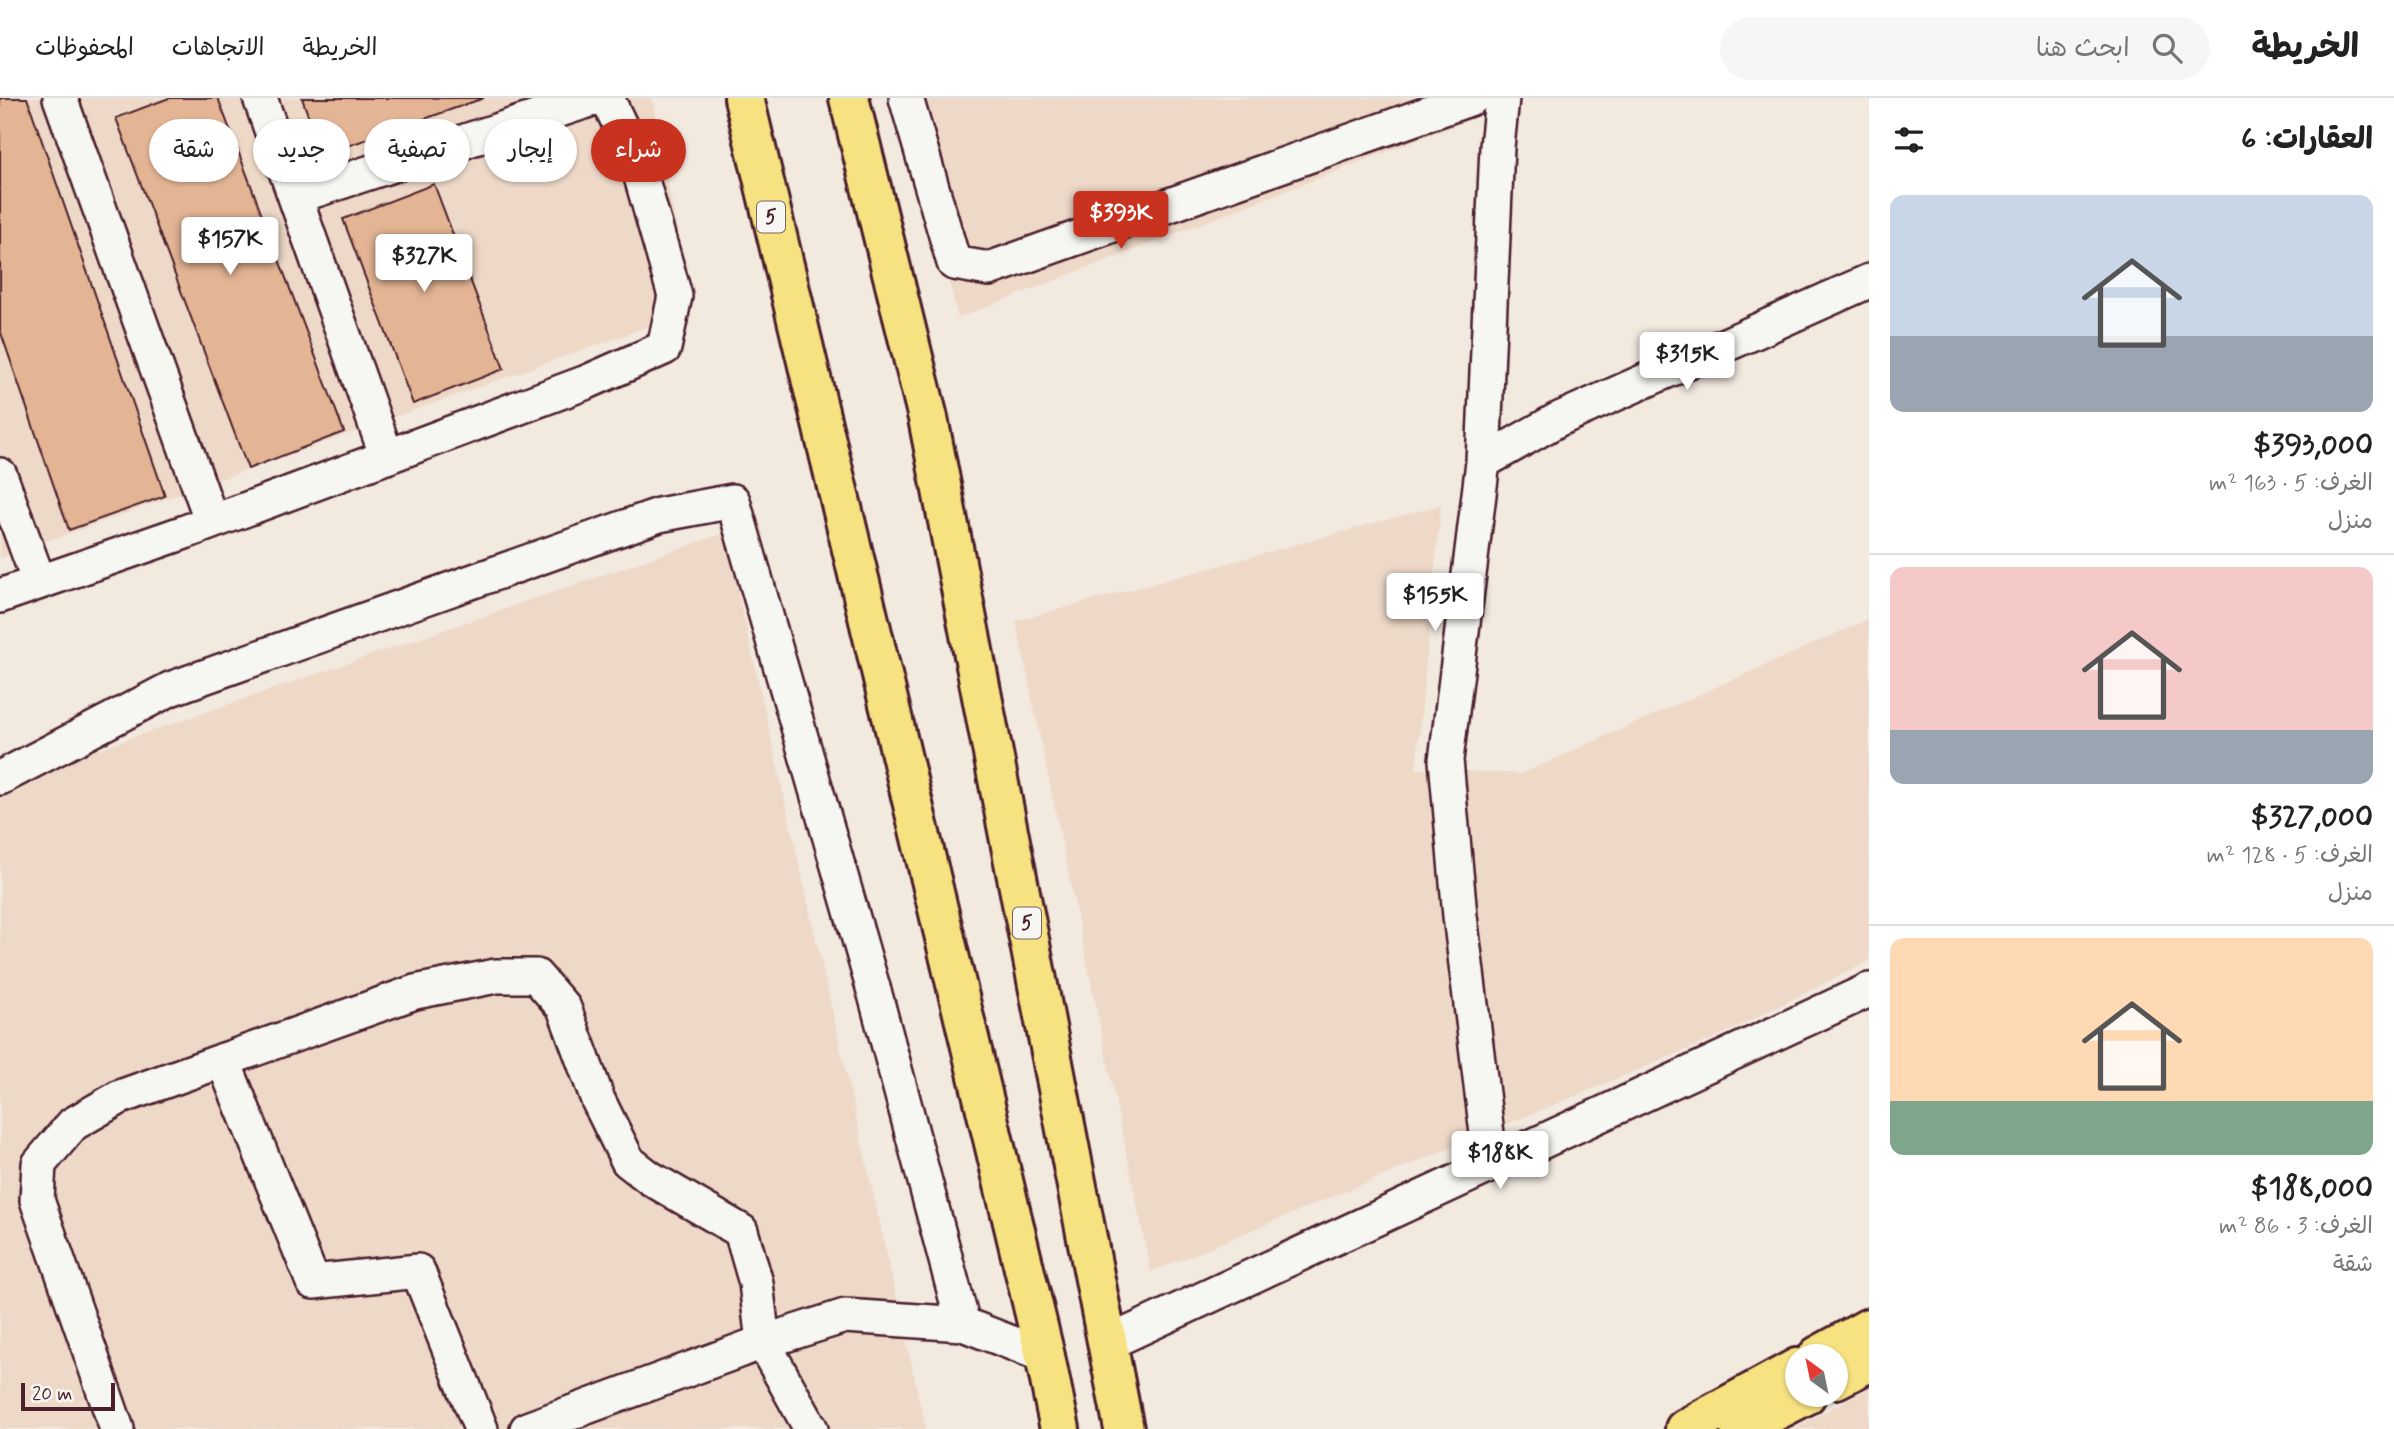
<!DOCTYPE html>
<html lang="ar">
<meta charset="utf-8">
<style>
body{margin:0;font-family:Mynerve,"Playpen Sans Arabic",sans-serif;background:#f6f6f6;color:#222;direction:rtl;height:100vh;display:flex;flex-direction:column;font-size:26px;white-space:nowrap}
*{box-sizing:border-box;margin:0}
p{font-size:23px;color:#767676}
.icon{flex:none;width:38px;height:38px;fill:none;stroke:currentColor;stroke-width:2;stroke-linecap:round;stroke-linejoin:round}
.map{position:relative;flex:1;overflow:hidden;direction:ltr}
.sheet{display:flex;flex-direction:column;background:#fff;width:525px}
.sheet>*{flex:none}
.banner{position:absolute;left:21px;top:21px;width:665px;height:63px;direction:rtl;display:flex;gap:14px}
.needle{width:46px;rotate:327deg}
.tools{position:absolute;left:1785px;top:1246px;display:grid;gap:14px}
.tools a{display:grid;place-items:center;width:63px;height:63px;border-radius:50%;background:#fff;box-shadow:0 2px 5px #0004;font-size:35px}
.scale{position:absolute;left:21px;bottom:18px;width:94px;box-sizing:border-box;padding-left:7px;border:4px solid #4a1f2b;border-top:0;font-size:19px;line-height:24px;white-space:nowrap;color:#4a1f2b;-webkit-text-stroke:5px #f6f6f2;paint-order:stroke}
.price{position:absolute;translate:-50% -60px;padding:0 16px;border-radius:7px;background:#fff;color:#222;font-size:23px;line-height:46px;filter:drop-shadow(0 2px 4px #0008)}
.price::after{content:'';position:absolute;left:50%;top:42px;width:21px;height:16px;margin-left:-10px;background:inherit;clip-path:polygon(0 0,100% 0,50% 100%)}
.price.active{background:#c8321e;color:#fff}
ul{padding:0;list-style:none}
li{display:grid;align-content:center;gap:14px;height:371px;padding:0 21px}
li+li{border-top:2px solid #e0e0e0}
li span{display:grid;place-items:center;height:217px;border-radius:14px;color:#555}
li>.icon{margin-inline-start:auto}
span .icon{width:126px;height:126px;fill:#fffc;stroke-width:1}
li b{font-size:30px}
h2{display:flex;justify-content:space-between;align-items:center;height:84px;padding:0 21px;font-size:30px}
.pill{padding:0 24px;border-radius:32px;background:#fff;box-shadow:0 2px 5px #0004;font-size:24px;line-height:63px}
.pill.active{background:#c8321e;color:#fff}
header{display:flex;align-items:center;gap:42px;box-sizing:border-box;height:98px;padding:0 35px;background:#fff;border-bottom:2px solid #e0e0e0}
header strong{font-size:33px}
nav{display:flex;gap:38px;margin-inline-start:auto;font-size:24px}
.search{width:490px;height:63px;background:#f6f6f6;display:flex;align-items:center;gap:18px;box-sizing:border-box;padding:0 24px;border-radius:38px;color:#767676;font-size:26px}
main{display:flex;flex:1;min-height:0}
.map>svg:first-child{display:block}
.built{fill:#eed9c8}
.building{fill:#e4b594;stroke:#4a1f2b;stroke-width:2}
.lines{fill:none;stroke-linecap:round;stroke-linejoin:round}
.minor-casing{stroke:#4a1f2b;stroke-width:38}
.major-casing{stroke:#4a1f2b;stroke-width:44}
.minor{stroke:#f6f6f2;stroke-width:33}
.major{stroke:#f6e281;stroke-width:38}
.labels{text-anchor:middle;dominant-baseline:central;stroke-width:5;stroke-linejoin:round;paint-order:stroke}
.shield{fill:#f6f6f2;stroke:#7e6067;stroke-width:2}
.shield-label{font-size:19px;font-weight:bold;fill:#4a1f2b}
</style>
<header>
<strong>الخريطة</strong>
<div class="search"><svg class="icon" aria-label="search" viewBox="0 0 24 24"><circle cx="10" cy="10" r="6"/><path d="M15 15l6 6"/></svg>ابحث هنا</div>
<nav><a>الخريطة</a><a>الاتجاهات</a><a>المحفوظات</a></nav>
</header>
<main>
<section class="sheet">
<h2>العقارات: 6<svg class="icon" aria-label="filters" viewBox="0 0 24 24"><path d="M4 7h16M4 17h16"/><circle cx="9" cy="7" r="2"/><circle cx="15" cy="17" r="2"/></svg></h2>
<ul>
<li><span style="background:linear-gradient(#c9d6e8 65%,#9aa5b1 0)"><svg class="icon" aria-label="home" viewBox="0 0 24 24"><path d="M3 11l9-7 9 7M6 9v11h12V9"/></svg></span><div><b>$393,000</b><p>الغرف: 5 · 163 m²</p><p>منزل</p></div></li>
<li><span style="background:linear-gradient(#f6c9c9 75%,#9aa5b1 0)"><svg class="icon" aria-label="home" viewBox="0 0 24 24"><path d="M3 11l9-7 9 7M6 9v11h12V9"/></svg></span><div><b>$327,000</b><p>الغرف: 5 · 128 m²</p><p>منزل</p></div></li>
<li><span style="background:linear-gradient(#ffd9b3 75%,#7fa58c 0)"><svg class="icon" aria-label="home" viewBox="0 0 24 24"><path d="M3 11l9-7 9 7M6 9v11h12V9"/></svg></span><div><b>$188,000</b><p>الغرف: 3 · 86 m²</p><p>شقة</p></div></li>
</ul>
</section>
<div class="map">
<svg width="1869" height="1331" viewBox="0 0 1869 1331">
<rect width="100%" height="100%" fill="#f2e9df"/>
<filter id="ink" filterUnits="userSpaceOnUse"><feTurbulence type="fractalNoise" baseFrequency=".0143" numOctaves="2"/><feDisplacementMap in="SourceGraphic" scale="14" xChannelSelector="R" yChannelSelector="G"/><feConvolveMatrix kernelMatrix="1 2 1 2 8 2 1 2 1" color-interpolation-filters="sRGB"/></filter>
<g filter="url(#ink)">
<path class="built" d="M0 0H652L692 213 0 460Z
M905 0H1472L1471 21 958 220Z
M1441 407 1416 671 1521 676 1869 521V863L1715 940 1151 1174 1016 523Z
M725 435 926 1331H0V685Z
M1869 1290V1331H1792Z"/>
<path class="building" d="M0 0H27L165 398 69 432 0 232Z
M169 0H218L344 334 248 371 116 20Z
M302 0H484L322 57Z
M434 86 504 271 413 306 343 121Z"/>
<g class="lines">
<defs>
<path id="minor" d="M60 0 212 424
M260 0 387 359
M906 0 954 165 989 171 1472 0
M295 99 596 0
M1483 364 1557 322 1869 183
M0 377 39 484
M0 498 185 434 587 284 664 250 675 198 636 61 607 0
M0 680 170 591 659 417 733 403 876 900 963 1226
M223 962 313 1184 418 1173 481 1331
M1491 1068 1460 818 1446 662 1483 364 1497 49 1502 0
M1108 1245 1869 892
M117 1331 37 1102 39 1066 73 1026 120 999 415 894 496 878H536L564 910 598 1002 628 1063 650 1080 741 1133 756 1185 763 1244 811 1331
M527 1331 763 1244 845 1218 963 1226 1045 1258"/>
<path id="major" d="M744 0 1045 1258 1060 1331
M849 0 928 320 1124 1331
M1818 1258 1869 1230
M1836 1281 1869 1264
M1685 1331 1797 1270
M1740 1331 1806 1297"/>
</defs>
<use href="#minor" class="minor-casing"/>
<use href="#major" class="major-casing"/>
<use href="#minor" class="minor"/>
<use href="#major" class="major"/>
</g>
</g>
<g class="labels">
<g class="shield">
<rect x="757" y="103.5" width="28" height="31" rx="5"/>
<rect x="1013" y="809.5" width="28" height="31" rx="5"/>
</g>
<g class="shield-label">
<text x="771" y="119">5</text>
<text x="1027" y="825">5</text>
</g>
</g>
</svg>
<div class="tools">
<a><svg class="needle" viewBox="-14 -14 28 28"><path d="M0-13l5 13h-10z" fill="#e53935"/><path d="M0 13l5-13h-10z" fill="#767676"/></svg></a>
</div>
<div class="scale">20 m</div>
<b class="price active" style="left:1121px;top:153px">$393K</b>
<b class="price" style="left:230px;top:179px">$157K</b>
<b class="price" style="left:424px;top:196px">$327K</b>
<b class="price" style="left:1687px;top:294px">$315K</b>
<b class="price" style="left:1435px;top:535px">$155K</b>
<b class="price" style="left:1500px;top:1093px">$188K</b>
<div class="banner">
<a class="pill active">شراء</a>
<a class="pill">إيجار</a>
<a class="pill">تصفية</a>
<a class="pill">جديد</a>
<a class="pill">شقة</a>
</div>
</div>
</main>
